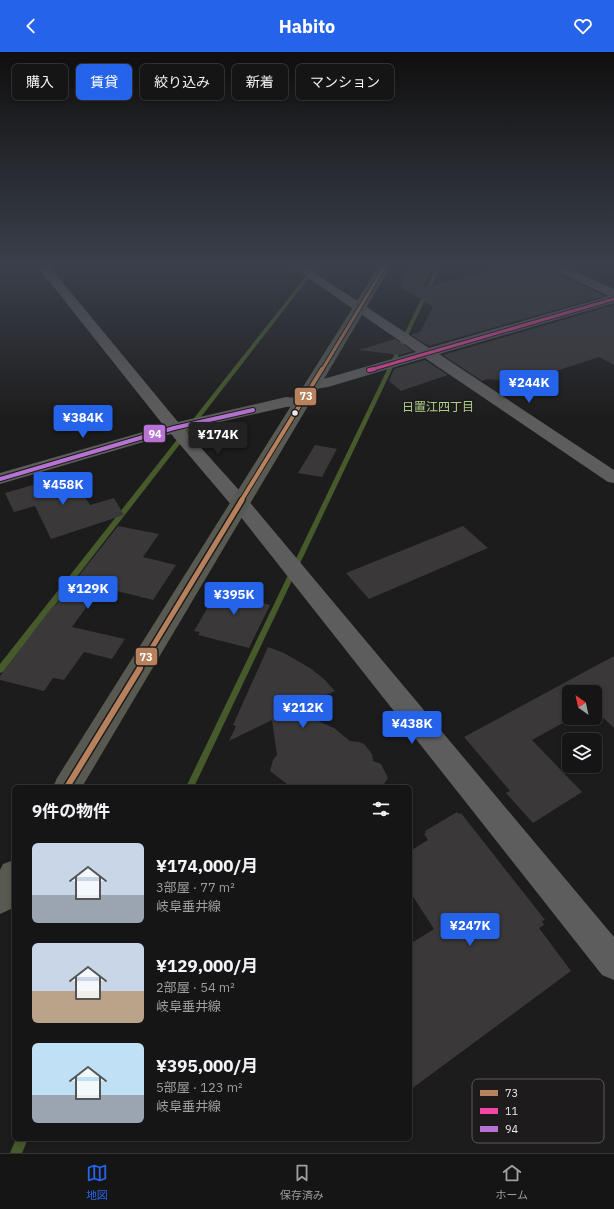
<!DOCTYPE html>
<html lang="ja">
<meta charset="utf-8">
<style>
body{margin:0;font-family:"IBM Plex Sans","Noto Sans JP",sans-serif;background:#232222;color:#f1f3f6;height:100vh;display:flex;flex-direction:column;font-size:15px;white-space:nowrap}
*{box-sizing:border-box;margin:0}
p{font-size:13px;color:#9e9fa0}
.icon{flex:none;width:22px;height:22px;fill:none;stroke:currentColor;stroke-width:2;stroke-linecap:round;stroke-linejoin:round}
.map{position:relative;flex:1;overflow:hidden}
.details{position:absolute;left:12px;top:733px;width:400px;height:356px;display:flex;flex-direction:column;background:#161515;border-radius:6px;box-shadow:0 2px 6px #0003,0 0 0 1px #353434}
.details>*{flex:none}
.hud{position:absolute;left:12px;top:12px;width:400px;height:36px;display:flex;gap:8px}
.needle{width:26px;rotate:327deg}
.fabs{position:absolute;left:562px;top:633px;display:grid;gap:8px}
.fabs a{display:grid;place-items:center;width:40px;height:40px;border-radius:6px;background:#161515;box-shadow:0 2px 6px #0003,0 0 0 1px #353434;font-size:20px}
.price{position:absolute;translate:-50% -34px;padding:0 9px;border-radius:4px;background:#2563eb;color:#fff;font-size:13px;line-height:26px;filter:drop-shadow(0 1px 2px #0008)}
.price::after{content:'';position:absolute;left:50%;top:24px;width:12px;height:9px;margin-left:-6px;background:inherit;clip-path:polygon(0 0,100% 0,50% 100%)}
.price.on{background:#222;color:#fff}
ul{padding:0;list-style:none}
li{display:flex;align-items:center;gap:12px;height:100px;padding:0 20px}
li span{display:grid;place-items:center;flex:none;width:112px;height:80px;border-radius:6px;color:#555}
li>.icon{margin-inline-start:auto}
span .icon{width:48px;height:48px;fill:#fffc;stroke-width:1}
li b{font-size:17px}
h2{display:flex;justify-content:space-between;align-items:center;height:48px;padding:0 20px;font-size:17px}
.chip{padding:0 14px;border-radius:6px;background:#161515;box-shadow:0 2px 6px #0003,0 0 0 1px #353434;font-size:14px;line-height:36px}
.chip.on{background:#2563eb;color:#fff}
header{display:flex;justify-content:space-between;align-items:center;height:52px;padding:0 20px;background:#2563eb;color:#fff;font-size:18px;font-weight:700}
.tabs{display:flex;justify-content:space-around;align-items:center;height:56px;border-top:1px solid #353434;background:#161515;font-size:11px;color:#9e9fa0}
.tabs a{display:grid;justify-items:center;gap:2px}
.tabs .on{color:#2563eb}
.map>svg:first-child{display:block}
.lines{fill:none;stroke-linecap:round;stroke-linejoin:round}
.stream{fill:#465a2b;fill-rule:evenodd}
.building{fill:#3a3839}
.path{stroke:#5b5a5a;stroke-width:1.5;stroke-dasharray:1 1;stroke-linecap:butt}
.minor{fill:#5e5d5d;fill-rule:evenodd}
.major{fill:#585a52;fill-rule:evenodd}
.bus-1-far3-casing{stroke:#1e1b1c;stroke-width:5}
.bus-1-far2-casing{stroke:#1e1b1c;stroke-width:6}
.bus-1-far1-casing{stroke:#1e1b1c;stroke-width:8}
.bus-1-casing{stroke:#1e1b1c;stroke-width:9}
.bus-2-far1-casing{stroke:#1e1b1c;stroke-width:5}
.bus-2-casing{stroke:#1e1b1c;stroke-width:6}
.bus-3-casing{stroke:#1e1b1c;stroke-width:6}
.bus-1-far3{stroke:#b6815c;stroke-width:3}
.bus-1-far2{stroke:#b6815c;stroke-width:4}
.bus-1-far1{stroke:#b6815c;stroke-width:5}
.bus-1{stroke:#b6815c;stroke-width:6}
.bus-2-far1{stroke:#f346a5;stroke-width:3}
.bus-2{stroke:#f346a5;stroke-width:4}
.bus-3{stroke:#b673d3;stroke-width:4}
.bus-dot{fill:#edeaeb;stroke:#1e1b1c;stroke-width:1.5}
.labels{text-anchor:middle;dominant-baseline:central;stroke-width:3;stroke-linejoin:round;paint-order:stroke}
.far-neighbourhood-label{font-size:12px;fill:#afcf89;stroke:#1e1b1c}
.key{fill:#1e1b1c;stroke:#5c595a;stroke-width:1}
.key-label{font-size:11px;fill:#edeaeb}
.line-badge{stroke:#1e1b1c;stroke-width:1.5}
.badge-label{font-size:11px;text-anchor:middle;font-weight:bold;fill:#fff}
</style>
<header><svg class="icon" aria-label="back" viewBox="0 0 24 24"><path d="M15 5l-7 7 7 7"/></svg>Habito<svg class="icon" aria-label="heart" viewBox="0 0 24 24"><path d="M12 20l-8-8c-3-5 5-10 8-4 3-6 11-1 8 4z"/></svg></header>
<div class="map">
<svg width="614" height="1101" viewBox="0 0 614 1101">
<rect width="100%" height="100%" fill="#1d1c1c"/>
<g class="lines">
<path class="stream" d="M314 214H318L3 620 0 621V612Z
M437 214H441L194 735H186Z
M16 1087H28L22 1101H10Z"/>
</g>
<path class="building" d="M411 214H433L422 236 513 214H547L549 217 605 244 429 294 411 283 420 280 433 255 400 235Z
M614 253V313L599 305 522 330 488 327 482 329 443 303Z
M395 287 413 299 400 303 359 298Z
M425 308 448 323 401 339 389 329 394 317Z
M315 393 337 397 322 425 298 421Z
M72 423 90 453 114 446 124 463 51 487 35 454 14 460 5 441 57 426 58 427Z
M118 474 159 482 143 505 176 513 153 548 101 535 72 575 125 587 112 607 84 600 64 628 53 626 44 639 0 628V624L40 571 53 554H55Z
M463 474 488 496 369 547 346 521Z
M235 533 264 540 259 550 270 553 249 596 198 583 200 580 194 579 219 536 231 539Z
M268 595 284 601 310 616 324 627 335 639 293 658 334 676 350 689 359 690 364 692 372 702 373 709 381 712 388 726 382 735H291L270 719 273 708 277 703 272 668 229 689 236 674 233 673Z
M614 604V676L595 658V640H569V666H572L532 688 582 740 533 771 506 741 510 739 464 685Z
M457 760 459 762 461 761 545 868 542 869 544 873 539 876 571 919 410 1038V892L434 877 410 840V799L428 788 424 782 426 781 425 779Z"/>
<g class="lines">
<path class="path" d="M0 216 14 214"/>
<path class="minor" d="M37 214H49L178 370 286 345 309 347 311 350 309 353 286 355 185 378 247 447 614 885V928L602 923 233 455 171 382 0 432V421L164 374Z
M291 214H304L429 296 609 244 550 216 548 214H563L614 237V251L439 302 614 418V431L608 430 425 306 328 335 314 337 309 335 306 332 309 329 327 326 416 300Z"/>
<path class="major" d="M379 214H391L82 735H53L57 726Z
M14 808V852L11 857 0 862V818L3 812Z"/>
<defs>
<path id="bus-1-far3" d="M322 318 385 214"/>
<path id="bus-1-far2" d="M241 449 322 317"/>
<path id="bus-1-far1" d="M139 617 242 448"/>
<path id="bus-1" d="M67 735 140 616"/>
<path id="bus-2-far1" d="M370 318 614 247"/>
<path id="bus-2" d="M369 318 374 317"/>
<path id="bus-3" d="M0 427 174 376 253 358"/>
</defs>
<use href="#bus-1-far3" class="bus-1-far3-casing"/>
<use href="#bus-1-far2" class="bus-1-far2-casing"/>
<use href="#bus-1-far1" class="bus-1-far1-casing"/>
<use href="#bus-1" class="bus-1-casing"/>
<use href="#bus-2-far1" class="bus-2-far1-casing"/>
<use href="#bus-2" class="bus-2-casing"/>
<use href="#bus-3" class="bus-3-casing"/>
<use href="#bus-1-far3" class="bus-1-far3"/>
<use href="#bus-1-far2" class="bus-1-far2"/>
<use href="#bus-1-far1" class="bus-1-far1"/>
<use href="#bus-1" class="bus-1"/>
<use href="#bus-2-far1" class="bus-2-far1"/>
<use href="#bus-2" class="bus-2"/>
<use href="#bus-3" class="bus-3"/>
</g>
<linearGradient id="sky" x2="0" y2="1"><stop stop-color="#100f0f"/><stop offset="0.58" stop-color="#3a404b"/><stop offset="1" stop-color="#3a404b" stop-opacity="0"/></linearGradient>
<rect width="614" height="368" fill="url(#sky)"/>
<circle class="bus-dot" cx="295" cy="361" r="3.5"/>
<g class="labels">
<g class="far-neighbourhood-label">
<text x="438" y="354">日置江四丁目</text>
</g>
</g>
<rect x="472" y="1027" width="132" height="64" rx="6" class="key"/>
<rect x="480" y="1038" width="18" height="6" fill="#b6815c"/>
<rect x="480" y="1056" width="18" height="6" fill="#f346a5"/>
<rect x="480" y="1074" width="18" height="6" fill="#b673d3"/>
<g class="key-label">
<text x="505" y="1045">73</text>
<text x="505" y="1063">11</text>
<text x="505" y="1081">94</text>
</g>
<g class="line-badge">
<rect x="294" y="335" width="23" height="19" rx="4" fill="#b6815c"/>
<rect x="143" y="372" width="23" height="19" rx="4" fill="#b673d3"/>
<rect x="135" y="595" width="23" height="19" rx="4" fill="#b6815c"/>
</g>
<g class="badge-label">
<text x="306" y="348">73</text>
<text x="155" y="386">94</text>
<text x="146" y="609">73</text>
</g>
</svg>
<div class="fabs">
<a><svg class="needle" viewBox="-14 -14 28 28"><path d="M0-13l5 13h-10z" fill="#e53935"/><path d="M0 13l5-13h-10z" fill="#9e9fa0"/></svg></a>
<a><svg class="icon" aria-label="layers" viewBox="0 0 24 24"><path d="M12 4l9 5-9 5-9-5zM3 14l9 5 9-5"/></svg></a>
</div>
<b class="price" style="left:529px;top:352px">¥244K</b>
<b class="price" style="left:83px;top:387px">¥384K</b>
<b class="price on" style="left:218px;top:404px">¥174K</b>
<b class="price" style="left:63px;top:454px">¥458K</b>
<b class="price" style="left:88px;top:558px">¥129K</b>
<b class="price" style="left:234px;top:564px">¥395K</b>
<b class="price" style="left:303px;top:677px">¥212K</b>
<b class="price" style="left:412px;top:693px">¥438K</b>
<b class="price" style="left:470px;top:895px">¥247K</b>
<div class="hud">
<a class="chip">購入</a>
<a class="chip on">賃貸</a>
<a class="chip">絞り込み</a>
<a class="chip">新着</a>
<a class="chip">マンション</a>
</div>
<section class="details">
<h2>9件の物件<svg class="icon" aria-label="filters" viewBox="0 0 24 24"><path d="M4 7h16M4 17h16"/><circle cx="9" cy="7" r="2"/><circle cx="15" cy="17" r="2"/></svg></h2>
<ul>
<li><span style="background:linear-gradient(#c9d6e8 65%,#9aa5b1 0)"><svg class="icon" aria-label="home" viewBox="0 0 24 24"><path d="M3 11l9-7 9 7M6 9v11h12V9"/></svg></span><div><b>¥174,000/月</b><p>3部屋 · 77 m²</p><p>岐阜垂井線</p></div></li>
<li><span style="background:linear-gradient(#c9d6e8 60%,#b9a48a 0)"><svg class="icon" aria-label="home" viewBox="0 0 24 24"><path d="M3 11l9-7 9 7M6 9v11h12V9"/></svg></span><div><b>¥129,000/月</b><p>2部屋 · 54 m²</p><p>岐阜垂井線</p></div></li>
<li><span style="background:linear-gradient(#bfe0f5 65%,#9aa5b1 0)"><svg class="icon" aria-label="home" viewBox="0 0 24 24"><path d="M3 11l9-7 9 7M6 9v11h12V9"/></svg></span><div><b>¥395,000/月</b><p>5部屋 · 123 m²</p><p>岐阜垂井線</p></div></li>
</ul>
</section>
</div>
<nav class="tabs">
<a class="on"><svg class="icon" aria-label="map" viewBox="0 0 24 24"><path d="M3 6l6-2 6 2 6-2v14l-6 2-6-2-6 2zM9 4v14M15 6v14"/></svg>地図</a>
<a><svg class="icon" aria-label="saved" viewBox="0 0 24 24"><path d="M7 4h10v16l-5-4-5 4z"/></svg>保存済み</a>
<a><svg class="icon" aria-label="home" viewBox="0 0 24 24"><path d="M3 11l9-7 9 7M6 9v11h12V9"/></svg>ホーム</a>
</nav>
